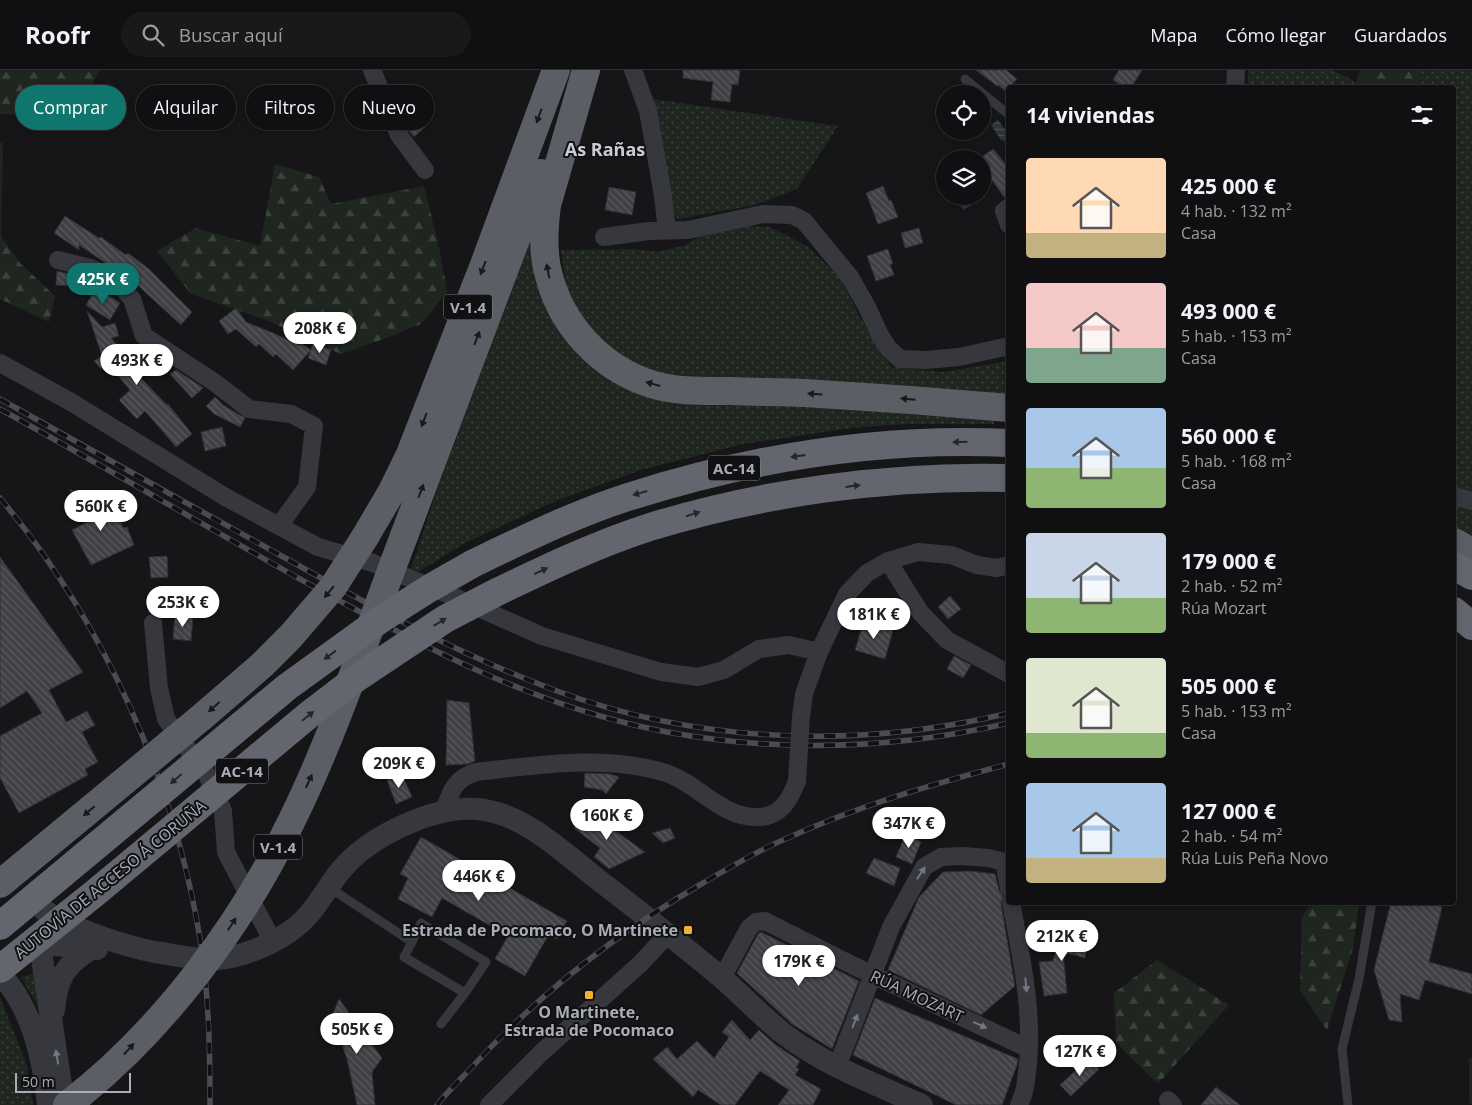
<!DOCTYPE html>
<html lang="es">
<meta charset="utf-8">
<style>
body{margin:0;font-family:"Open Sans",sans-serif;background:#19191b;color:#f1f3f6;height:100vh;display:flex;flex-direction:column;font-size:19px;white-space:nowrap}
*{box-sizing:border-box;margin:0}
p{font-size:16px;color:#9c9d9f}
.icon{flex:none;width:28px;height:28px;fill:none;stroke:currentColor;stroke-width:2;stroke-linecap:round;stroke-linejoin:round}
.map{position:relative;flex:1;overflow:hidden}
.sheet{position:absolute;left:1006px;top:15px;width:450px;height:820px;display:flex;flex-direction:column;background:#101012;border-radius:5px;box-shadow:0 2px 8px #0003,0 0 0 1px #303032}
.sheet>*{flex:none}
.banner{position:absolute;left:15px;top:15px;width:475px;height:45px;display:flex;gap:10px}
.buttons{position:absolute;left:936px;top:15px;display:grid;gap:10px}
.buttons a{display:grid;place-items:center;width:55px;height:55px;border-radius:50%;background:#101012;box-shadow:0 2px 8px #0003,0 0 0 1px #303032;font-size:25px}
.scale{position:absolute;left:15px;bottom:12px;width:116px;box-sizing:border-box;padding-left:5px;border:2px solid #a8adb8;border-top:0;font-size:14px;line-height:18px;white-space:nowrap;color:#a8adb8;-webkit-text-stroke:4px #111113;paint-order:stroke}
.price{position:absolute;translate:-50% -42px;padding:0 11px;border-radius:18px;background:#fff;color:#222;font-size:16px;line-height:32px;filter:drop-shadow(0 1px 2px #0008)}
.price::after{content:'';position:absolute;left:50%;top:30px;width:15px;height:11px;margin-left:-8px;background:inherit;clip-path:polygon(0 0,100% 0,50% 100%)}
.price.active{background:#0f766e;color:#fff}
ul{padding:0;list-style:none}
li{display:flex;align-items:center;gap:15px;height:125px;padding:0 20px}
li span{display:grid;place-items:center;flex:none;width:140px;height:100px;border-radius:5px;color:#555}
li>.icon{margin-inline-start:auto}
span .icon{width:60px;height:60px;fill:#fffc;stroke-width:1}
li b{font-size:21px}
h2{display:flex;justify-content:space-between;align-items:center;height:60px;padding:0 20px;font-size:21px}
.chip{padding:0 18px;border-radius:22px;background:#101012;box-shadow:0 2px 8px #0003,0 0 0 1px #303032;font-size:18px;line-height:45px}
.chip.active{background:#0f766e;color:#fff}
header{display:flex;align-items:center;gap:30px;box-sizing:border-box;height:70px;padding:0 25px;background:#101012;border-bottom:1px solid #303032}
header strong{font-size:24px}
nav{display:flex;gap:28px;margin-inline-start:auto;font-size:18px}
.search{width:350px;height:45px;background:#19191b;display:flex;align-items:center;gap:12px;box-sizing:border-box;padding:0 18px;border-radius:28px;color:#9c9d9f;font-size:19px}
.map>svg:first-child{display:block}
.grass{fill:url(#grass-dots)}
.forest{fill:url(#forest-firs)}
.water{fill:url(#water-rules)}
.building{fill:url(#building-back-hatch);stroke:#303034}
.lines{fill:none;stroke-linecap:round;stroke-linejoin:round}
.service{stroke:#37383d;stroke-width:9}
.minor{stroke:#37383d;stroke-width:18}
.tertiary{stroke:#37383d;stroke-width:22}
.trunk{stroke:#5b5e65;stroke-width:28}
.motorway{stroke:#63666e;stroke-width:28}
.rail-casing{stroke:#4a4c52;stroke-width:5.5}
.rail{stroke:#111113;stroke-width:4;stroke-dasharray:11;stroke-linecap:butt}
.minor-bridge{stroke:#37383d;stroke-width:18}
.trunk-bridge{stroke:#5b5e65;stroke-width:28}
.motorway-bridge{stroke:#63666e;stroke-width:28}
.oneway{fill:#18191b}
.oneway2{fill:#26262a}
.oneway3{fill:#757881}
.poi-dot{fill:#f2b134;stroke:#111113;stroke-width:2}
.labels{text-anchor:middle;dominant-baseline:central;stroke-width:4;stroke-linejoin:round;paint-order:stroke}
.shield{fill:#111113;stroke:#7b7e86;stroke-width:1}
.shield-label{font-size:15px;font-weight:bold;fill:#a8adb8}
.street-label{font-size:16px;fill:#a8adb8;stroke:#111113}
.poi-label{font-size:16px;font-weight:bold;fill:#a8adb8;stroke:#111113;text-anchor:end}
.neighbourhood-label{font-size:18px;font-weight:bold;fill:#c9ccd4;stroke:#111113}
</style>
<header>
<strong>Roofr</strong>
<div class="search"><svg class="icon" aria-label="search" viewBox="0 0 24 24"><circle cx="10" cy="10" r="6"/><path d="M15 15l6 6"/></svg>Buscar aquí</div>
<nav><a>Mapa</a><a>Cómo llegar</a><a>Guardados</a></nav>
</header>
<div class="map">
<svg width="1472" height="1035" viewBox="0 0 1472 1035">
<defs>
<pattern id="grass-dots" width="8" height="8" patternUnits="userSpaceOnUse" patternTransform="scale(1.25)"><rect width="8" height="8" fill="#1e261f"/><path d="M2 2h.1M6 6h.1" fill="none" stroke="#3c433d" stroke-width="1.8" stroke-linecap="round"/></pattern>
<pattern id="forest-firs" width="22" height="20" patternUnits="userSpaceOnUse" patternTransform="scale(1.25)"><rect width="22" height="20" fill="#1e261f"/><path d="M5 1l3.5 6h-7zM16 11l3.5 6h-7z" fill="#3c433d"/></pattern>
<pattern id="water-rules" width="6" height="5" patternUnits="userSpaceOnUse" patternTransform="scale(1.25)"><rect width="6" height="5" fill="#2c353c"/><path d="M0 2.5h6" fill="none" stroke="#485056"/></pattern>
<pattern id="building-back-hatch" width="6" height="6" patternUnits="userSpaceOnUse" patternTransform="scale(1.25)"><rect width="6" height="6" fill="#404145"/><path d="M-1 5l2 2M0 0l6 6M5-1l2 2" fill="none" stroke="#595a5e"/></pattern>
</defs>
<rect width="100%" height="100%" fill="#161618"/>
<path class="grass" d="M1248 0H1332L1356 12 1355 17H1248Z
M1421 0H1472V472L1454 463V18L1422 17Z
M653 29 838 56 797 119 755 135 678 149 668 137Z
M738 156 770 157 807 176 840 208 861 249 891 297 943 302 1009 291V327L905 316 789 310 717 311 667 306 642 298 615 283 589 261 568 229 561 180 635 179 657 182 686 175 701 166Z
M533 164 598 297 994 343V354H906L851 358 743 374 641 400 558 430 467 472 408 508 436 423Z
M35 903 37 934 21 907Z
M0 927 27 995 33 1035H0Z"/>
<path class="forest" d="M0 0H100L74 47 0 44Z
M1360 0H1421L1422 17H1355Z
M0 73H3L1 166 20 193 55 226 49 252 0 229Z
M275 94 319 107 331 134 424 116 440 181 447 222 421 254 389 267 341 284 266 250 191 224 157 181 196 158 260 176Z
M1310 833H1359L1353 878 1327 960 1300 921 1302 848Z
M1157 890 1229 935 1158 1014 1116 973 1114 923Z
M1472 988V1034L1469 1033V989Z"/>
<path class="water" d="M998 50 1009 65V68L1005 71 1001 70 991 55Z
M964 126 971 135 964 140 954 127Z"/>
<path class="building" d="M683 0H740L738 15 732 14 730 32 711 30 713 12 683 8Z
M976 0H1006L1017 9 1009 18 1007 22 998 15 997 16Z
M1119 0H1142L1131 18H1125L1113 10Z
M402 45 425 57 414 67 408 60Z
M993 79 1009 98V127L1005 128 982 97V89H979Z
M883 116 889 131 891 130 898 147 878 154 866 123Z
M609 117 636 122 632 145 605 140Z
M65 146 99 168 101 167 126 185 128 183 149 199 192 242 181 255 120 199 104 192 79 175V180L54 163Z
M919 158 923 173 905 178 901 163Z
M888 179 893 194H890L894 205 876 211 867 186Z
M57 201 78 206V216L56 215Z
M103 222 120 233 110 250 86 235 93 223 100 226Z
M236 238 246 252 273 263 299 275 301 273 311 280 293 300 276 284 273 287 259 274 256 277 236 259 228 264 219 251Z
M87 241 102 257 115 253 119 266 111 268 137 299 134 301 167 335 168 334 192 364 176 377 145 341 137 349 119 330 130 320 110 296 101 299 94 291 102 286Z
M313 274 331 280 326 295 308 288Z
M176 300 202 317 203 318 192 328 170 304Z
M215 327 223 335 245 348 240 357 214 344 206 336Z
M222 357 226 376 205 381 201 362Z
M69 419 118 444 123 458 127 457 134 475 91 495 72 460 93 449Z
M167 486 168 507 151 508 149 487Z
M0 487 83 602 49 620 66 652 87 641 95 655 82 662 98 692 85 699 88 705 19 743 0 708V666L42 643 27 621 0 638Z
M950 526 961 539 948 549 938 537Z
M175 544 193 546 191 571 173 569Z
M864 551 893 560 885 589 855 580Z
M954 586 971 595 963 608 947 599Z
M447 630 469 633 475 691 468 694 446 695Z
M585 703 610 704 619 707 606 724 602 720 584 717Z
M402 704 412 727 396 734 387 710Z
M588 739 617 762 645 782 609 799 594 787 600 778 574 758Z
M670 758 675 768 663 773 652 763Z
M906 764 921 772 912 794 896 787Z
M421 767 567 851 557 869 549 864 525 906 495 889 508 866 442 828 432 847 398 829 408 808 400 804Z
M874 788 900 798 894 816 866 803Z
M970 801 995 804 999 820 1003 826 1001 834 1015 916 981 945 888 900 919 827 943 802Z
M1391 832H1421L1442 837 1429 892 1472 904V924L1425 910 1419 930 1400 924 1402 952 1389 950 1374 900Z
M1063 858 1088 864 1085 888 1063 882 1067 923 1044 926 1039 892 1053 891Z
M761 862 859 911 832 979 792 954 737 903 758 864Z
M875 928 1018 989 1017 995 1002 1035H956L853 985Z
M339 929 382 988 372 1002 375 1035H357L347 989 332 946Z
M732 950 750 970 759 960 776 975 800 991 796 998 799 999 795 1005 821 1019 813 1035H778L789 1020 760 1001 735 1035H721L698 1020 693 1027 653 989 667 977 677 989 697 971 714 988 729 967 722 962Z
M1089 988 1099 999 1071 1026 1060 1015Z
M1216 1017 1240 1035H1201Z"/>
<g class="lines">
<path class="service" d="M965 9 1009 45
M330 818 412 872 404 887 465 923 486 892 421 853 412 872
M441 954 465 923
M1348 1035 1342 979 1359 909 1372 832"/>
<path class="minor" d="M372 0 399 65 425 100
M633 0 648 41 663 126 667 160
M1235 18 1236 0
M1009 137 1004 141 1009 155
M604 167 649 161 688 160 763 144 792 145 804 151 850 207 867 237 880 265 889 279 900 289 926 290 959 287 1009 276
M58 190 90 198 115 209 132 229 144 266 214 312 249 339 291 344 314 356 307 417 279 456 318 477 373 493 452 526 542 566 661 602 698 607 724 600 759 579 789 575 819 582
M0 293 71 332 227 428 279 456
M1454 426 1472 431
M888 491 920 542 947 570 1009 604
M153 553 159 618 166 649 207 705 223 741 226 782 273 872
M801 647 804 624 819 582 847 524 867 503 888 491 918 482 951 485 977 495 997 498 1009 495
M444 742C450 722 455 708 476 702 538 695 606 684 666 703 699 714 721 748 758 747 780 747 790 730 797 711
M1011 832C1021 886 1033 939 1028 994 1026 1009 1026 1021 1019 1035
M722 908 749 858 756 852 765 851 852 895 1029 979
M837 997 891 857 924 797 941 787 962 786 989 788 1004 792 1009 818
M1168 1030 1173 1035
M489 1035 541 983 640 894 668 864"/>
<path class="tertiary" d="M44 840C66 857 127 877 155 882 175 885 196 890 217 889 241 887 269 876 289 862 314 846 324 820 342 799 370 766 433 736 476 739 522 742 562 781 596 808 639 841 681 874 722 908 743 926 762 947 784 964 826 996 875 1014 922 1035
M45 874 97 879
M41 882 64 1035
M0 903C6 911 13 919 18 928 37 960 44 998 48 1035
M54 940C57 908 65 894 93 878"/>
<path class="trunk" d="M586 0 547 135C544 158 542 183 549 206 562 256 601 298 651 314 675 322 704 321 730 321 755 322 780 322 805 323 873 327 941 332 1009 338
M404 466 541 103
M365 467 392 421 410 384 485 192 556 0
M1454 472 1472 482"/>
<path class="motorway" d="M474 493C524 469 575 444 628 427 750 388 880 367 1009 373
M1454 496 1472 506
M497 522C547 498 597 474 650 457 763 422 891 405 1009 408
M1454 541 1472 556"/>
<defs>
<path id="rail" d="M0 329C95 383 191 436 287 489 374 538 462 586 557 621 700 674 861 679 1009 643
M0 339C101 395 200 453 300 509 415 573 536 638 667 662 781 683 896 679 1009 653
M0 428C104 552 174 710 200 869 209 924 210 980 210 1035
M437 1035C448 1021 461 1009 473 996 540 923 617 863 703 813 729 798 755 782 783 770 855 737 932 714 1009 694"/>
</defs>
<use href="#rail" class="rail-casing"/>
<use href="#rail" class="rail"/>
<path class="minor-bridge" d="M797 711 801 647"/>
<path class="trunk-bridge" d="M0 814 203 646 262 595 291 566 333 517 365 467
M67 1035C161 963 242 855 293 748 337 658 368 560 404 466"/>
<path class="motorway-bridge" d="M0 856 287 617 381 549 430 518 474 493
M0 899 95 823 311 643 358 607 445 549 497 522"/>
</g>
<defs><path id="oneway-solid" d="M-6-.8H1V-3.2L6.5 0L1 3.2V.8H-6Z" transform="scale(1.25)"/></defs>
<g class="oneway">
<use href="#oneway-solid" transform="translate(539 46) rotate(110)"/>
<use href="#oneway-solid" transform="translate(483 198) rotate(111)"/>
<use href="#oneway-solid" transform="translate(548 201) rotate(-101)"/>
<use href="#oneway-solid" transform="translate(477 268) rotate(-69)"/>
<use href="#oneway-solid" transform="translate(653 314) rotate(-164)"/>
<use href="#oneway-solid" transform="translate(815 324) rotate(-177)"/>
<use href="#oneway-solid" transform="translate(908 329) rotate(-175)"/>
<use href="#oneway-solid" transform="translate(424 350) rotate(111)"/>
<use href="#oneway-solid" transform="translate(421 421) rotate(-69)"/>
<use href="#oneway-solid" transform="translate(329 522) rotate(130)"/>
<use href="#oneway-solid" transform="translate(214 637) rotate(139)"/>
<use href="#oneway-solid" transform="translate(309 711) rotate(-66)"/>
<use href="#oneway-solid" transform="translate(89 741) rotate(140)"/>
<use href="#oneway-solid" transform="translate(232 854) rotate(-57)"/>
<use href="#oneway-solid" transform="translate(129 979) rotate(-47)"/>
</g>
<g class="oneway2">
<use href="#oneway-solid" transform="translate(960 372) rotate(178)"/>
<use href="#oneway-solid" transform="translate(798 386) rotate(172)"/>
<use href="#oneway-solid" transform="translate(853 416) rotate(-7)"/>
<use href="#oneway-solid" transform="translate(640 423) rotate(164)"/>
<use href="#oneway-solid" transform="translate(693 444) rotate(-17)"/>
<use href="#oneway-solid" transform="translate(541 501) rotate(-25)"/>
<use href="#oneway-solid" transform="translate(440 552) rotate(-31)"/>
<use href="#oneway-solid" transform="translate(330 585) rotate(144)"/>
<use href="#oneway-solid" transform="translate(308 646) rotate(-39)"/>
<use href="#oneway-solid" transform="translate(176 709) rotate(139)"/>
</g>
<g class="oneway3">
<use href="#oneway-solid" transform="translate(921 803) rotate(-56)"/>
<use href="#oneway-solid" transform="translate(1026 915) rotate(85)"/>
<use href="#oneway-solid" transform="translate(855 951) rotate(-69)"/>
<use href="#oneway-solid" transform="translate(980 955) rotate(25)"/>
<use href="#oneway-solid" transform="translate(57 987) rotate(-99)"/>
</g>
<g class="poi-dot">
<rect x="683" y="855" width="10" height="10" rx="2.5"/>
<rect x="584" y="920" width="10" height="10" rx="2.5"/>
</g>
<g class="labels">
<g class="shield">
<rect x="444" y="224.5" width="48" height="25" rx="4"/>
<rect x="708" y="385.5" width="52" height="25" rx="4"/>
<rect x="216" y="688.5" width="52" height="25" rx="4"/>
<rect x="254" y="764.5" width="48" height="25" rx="4"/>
</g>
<g class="shield-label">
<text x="468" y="237">V-1.4</text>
<text x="734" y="398">AC-14</text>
<text x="242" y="701">AC-14</text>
<text x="278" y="777">V-1.4</text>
</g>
<g class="street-label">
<text transform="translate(110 809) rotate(-39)">AUTOVÍA DE ACCESO Á CORUÑA</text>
<text transform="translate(917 926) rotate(25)">RÚA MOZART</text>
</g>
<g class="poi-label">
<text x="678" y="860">Estrada de Pocomaco, O Martinete</text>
<text x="589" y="942" text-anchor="middle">O Martinete,<tspan x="589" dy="18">Estrada de Pocomaco</tspan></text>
</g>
<g class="neighbourhood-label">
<text x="605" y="79">As Rañas</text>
</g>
</g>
</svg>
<div class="buttons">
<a><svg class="icon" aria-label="locate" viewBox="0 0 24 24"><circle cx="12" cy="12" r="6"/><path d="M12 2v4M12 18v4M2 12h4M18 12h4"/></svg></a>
<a><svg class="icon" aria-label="layers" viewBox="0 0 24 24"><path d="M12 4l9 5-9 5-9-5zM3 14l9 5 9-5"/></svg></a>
</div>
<div class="scale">50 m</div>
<b class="price active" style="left:103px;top:235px">425K €</b>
<b class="price" style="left:320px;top:284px">208K €</b>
<b class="price" style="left:137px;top:316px">493K €</b>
<b class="price" style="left:101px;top:462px">560K €</b>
<b class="price" style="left:183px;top:558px">253K €</b>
<b class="price" style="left:874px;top:570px">181K €</b>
<b class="price" style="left:399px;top:719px">209K €</b>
<b class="price" style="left:607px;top:771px">160K €</b>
<b class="price" style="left:909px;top:779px">347K €</b>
<b class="price" style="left:479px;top:832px">446K €</b>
<b class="price" style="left:1062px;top:892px">212K €</b>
<b class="price" style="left:799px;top:917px">179K €</b>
<b class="price" style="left:357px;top:985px">505K €</b>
<b class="price" style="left:1080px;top:1007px">127K €</b>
<div class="banner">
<a class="chip active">Comprar</a>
<a class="chip">Alquilar</a>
<a class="chip">Filtros</a>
<a class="chip">Nuevo</a>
</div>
<section class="sheet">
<h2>14 viviendas<svg class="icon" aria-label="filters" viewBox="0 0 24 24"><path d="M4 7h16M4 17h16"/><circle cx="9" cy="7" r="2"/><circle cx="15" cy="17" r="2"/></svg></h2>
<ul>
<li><span style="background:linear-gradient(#ffd9b3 75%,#c2b280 0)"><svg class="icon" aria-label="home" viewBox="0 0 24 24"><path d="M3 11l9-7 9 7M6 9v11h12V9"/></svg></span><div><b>425 000 €</b><p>4 hab. · 132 m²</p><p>Casa</p></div></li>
<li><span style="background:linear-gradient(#f6c9c9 65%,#7fa58c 0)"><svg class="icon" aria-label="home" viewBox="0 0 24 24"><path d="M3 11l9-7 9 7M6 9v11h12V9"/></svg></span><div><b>493 000 €</b><p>5 hab. · 153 m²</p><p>Casa</p></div></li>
<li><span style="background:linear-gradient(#a9c7e8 60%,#8fb573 0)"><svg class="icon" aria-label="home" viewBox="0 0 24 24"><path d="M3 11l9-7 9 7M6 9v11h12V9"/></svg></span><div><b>560 000 €</b><p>5 hab. · 168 m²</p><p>Casa</p></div></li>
<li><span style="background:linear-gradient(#c9d6e8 65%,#8fb573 0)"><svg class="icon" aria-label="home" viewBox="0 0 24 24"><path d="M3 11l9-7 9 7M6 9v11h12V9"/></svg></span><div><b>179 000 €</b><p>2 hab. · 52 m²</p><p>Rúa Mozart</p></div></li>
<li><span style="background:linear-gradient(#dfe7d0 75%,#8fb573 0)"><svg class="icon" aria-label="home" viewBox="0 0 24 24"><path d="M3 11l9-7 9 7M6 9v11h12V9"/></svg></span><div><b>505 000 €</b><p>5 hab. · 153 m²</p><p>Casa</p></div></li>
<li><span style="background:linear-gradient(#a9c7e8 75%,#c2b280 0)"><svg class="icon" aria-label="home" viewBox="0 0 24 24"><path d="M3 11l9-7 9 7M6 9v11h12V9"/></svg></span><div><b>127 000 €</b><p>2 hab. · 54 m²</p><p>Rúa Luis Peña Novo</p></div></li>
</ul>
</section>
</div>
